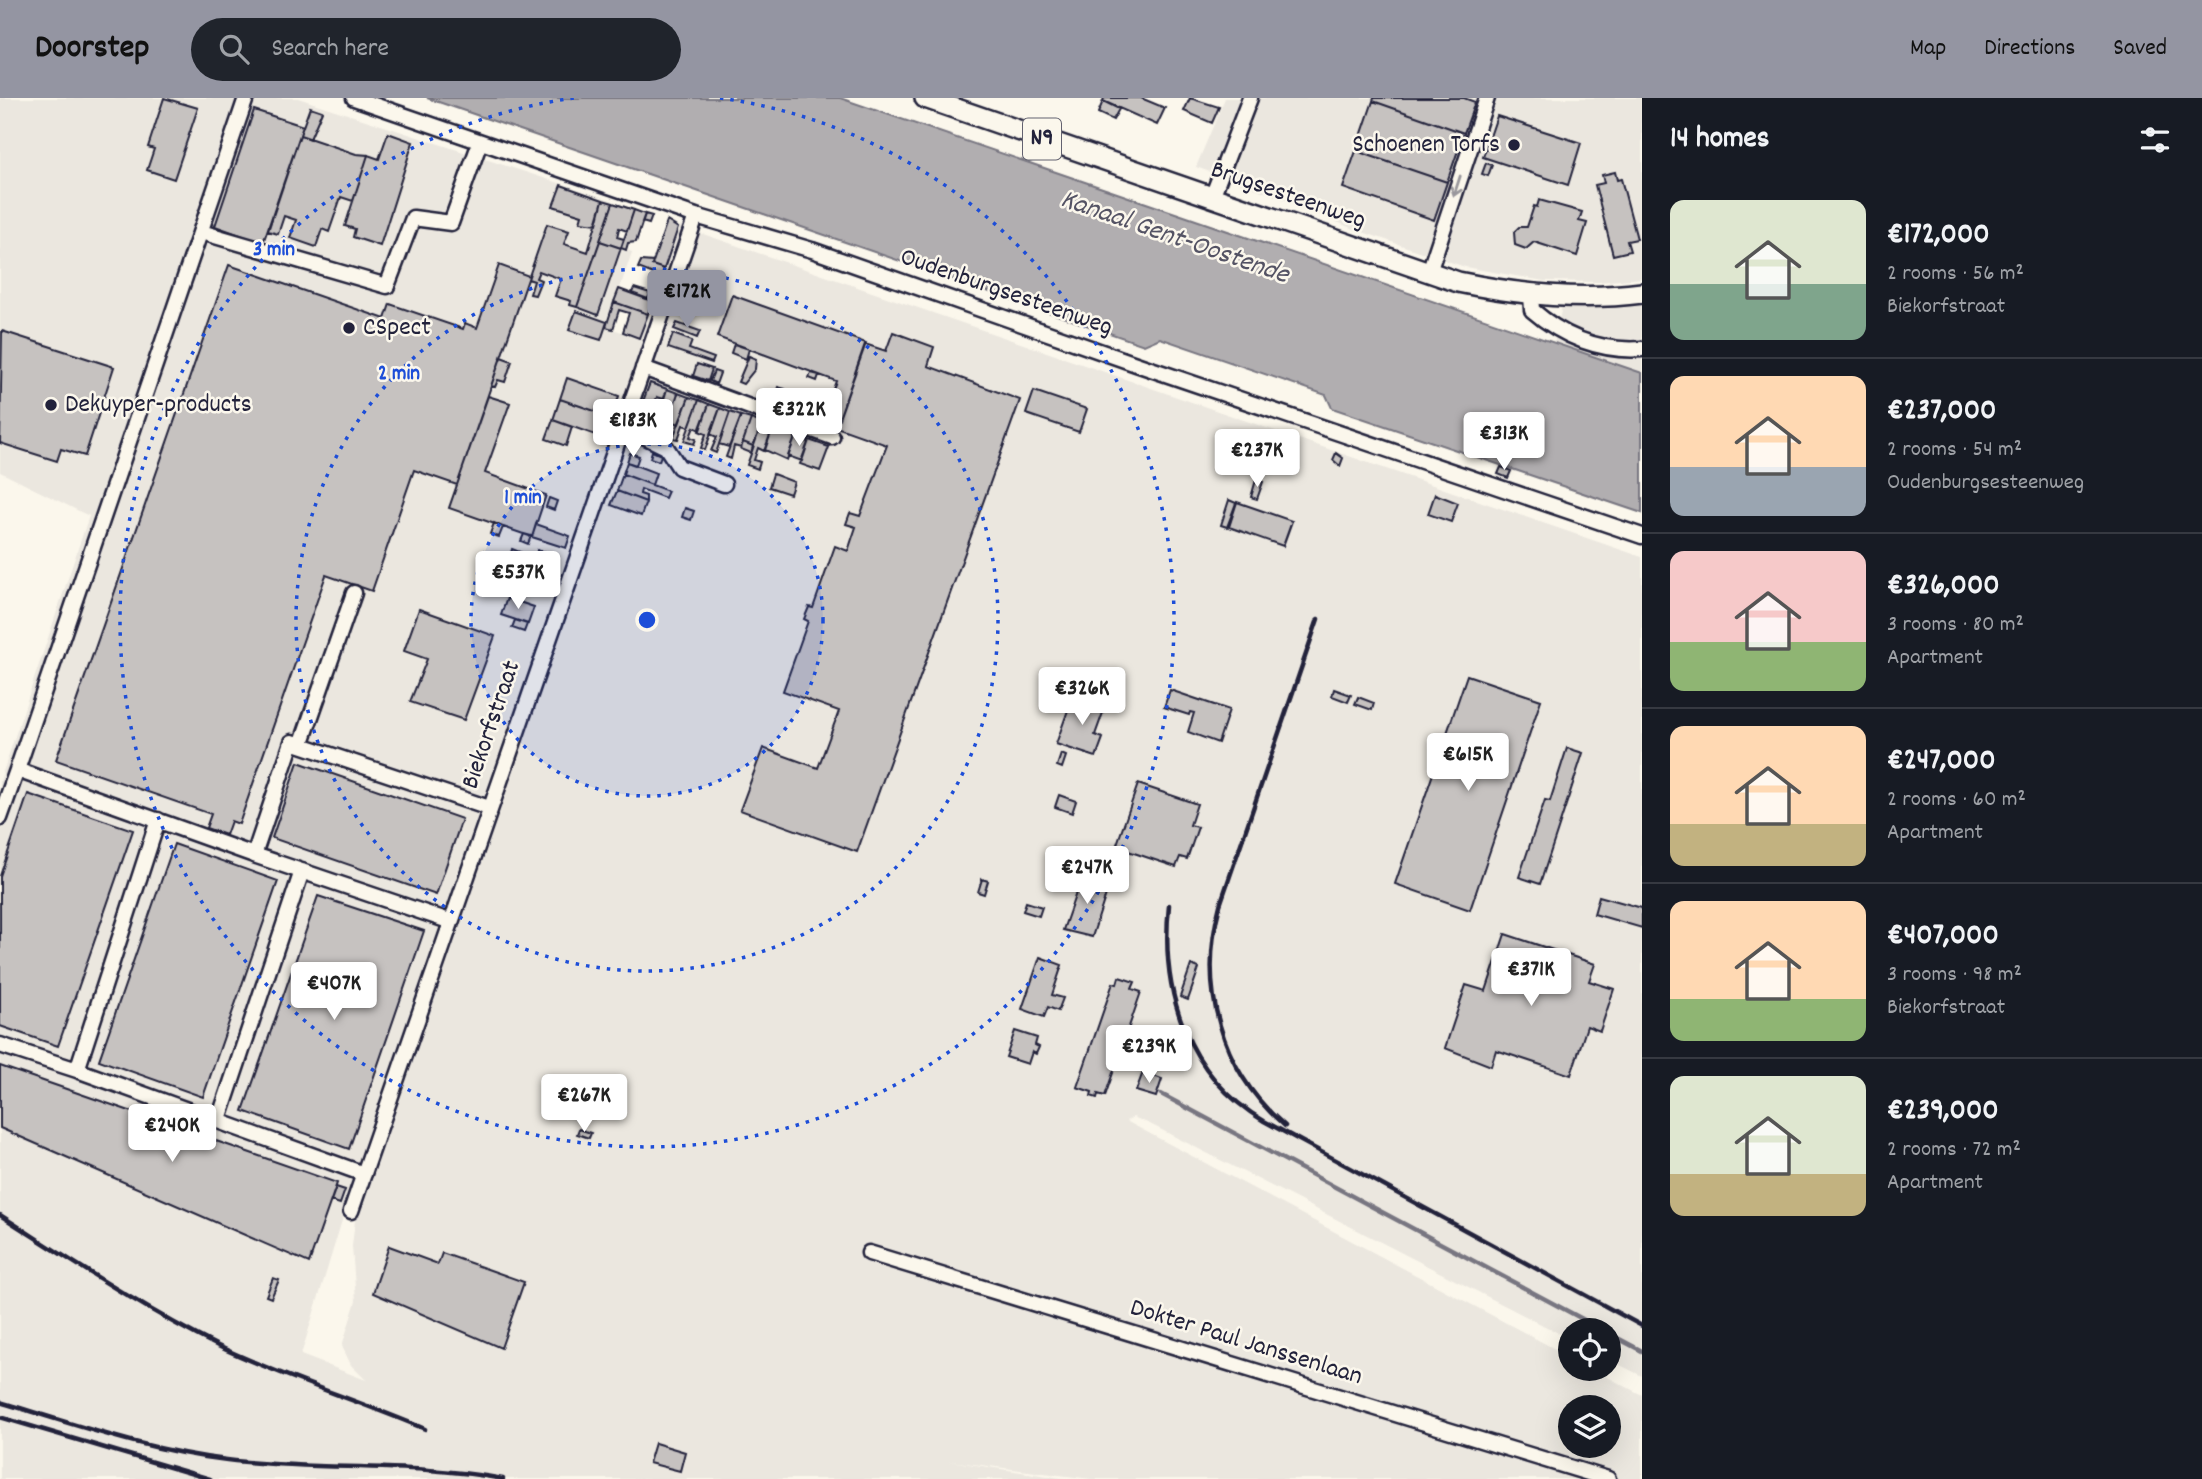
<!DOCTYPE html>
<meta charset="utf-8">
<style>
body{margin:0;font-family:Dekko,sans-serif;background:#20242c;color:#f1f3f6;height:100vh;display:flex;flex-direction:column;font-size:26px;white-space:nowrap}
*{box-sizing:border-box;margin:0}
p{font-size:23px;color:#9ea1a6}
.icon{flex:none;width:38px;height:38px;fill:none;stroke:currentColor;stroke-width:2;stroke-linecap:round;stroke-linejoin:round}
.map{position:relative;flex:1;overflow:hidden}
.details{display:flex;flex-direction:column;background:#171b24;width:560px}
.details>*{flex:none}
.tools{position:absolute;left:1558px;top:1220px;display:grid;gap:14px}
.tools a{display:grid;place-items:center;width:63px;height:63px;border-radius:50%;background:#171b24;box-shadow:0 7px 28px #0002;font-size:35px}
.price{position:absolute;translate:-50% -60px;padding:0 16px;border-radius:7px;background:#fff;color:#222;font-size:23px;line-height:46px;filter:drop-shadow(0 2px 4px #0008)}
.price::after{content:'';position:absolute;left:50%;top:42px;width:21px;height:16px;margin-left:-10px;background:inherit;clip-path:polygon(0 0,100% 0,50% 100%)}
.price.active{background:#9495a2;color:#111}
ul{padding:0;list-style:none}
li{display:flex;align-items:center;gap:21px;height:175px;padding:0 28px}
li+li{border-top:2px solid #363941}
li span{display:grid;place-items:center;flex:none;width:196px;height:140px;border-radius:14px;color:#555}
li>.icon{margin-inline-start:auto}
span .icon{width:84px;height:84px;fill:#fffc;stroke-width:1}
li b{font-size:30px}
h2{display:flex;justify-content:space-between;align-items:center;height:84px;padding:0 28px;font-size:30px}
header{display:flex;align-items:center;gap:42px;box-sizing:border-box;height:98px;padding:0 35px;background:#9495a2;color:#111}
header strong{font-size:33px}
nav{display:flex;gap:38px;margin-inline-start:auto;font-size:24px}
.search{width:490px;height:63px;background:#20242c;display:flex;align-items:center;gap:18px;box-sizing:border-box;padding:0 24px;border-radius:38px;color:#9ea1a6;font-size:26px}
main{display:flex;flex:1;min-height:0}
.map>svg:first-child{display:block}
.built{fill:#ebe7df;fill-rule:evenodd}
.water{fill:#b1aeb0;stroke:#787681;stroke-width:2}
.lines{fill:none;stroke-linecap:round;stroke-linejoin:round}
.stream{stroke:#787681;stroke-width:4.5}
.building{fill:#c6c2c0;stroke:#22223b;stroke-width:2}
.minor-casing{stroke:#22223b;stroke-width:19}
.major-casing{stroke:#22223b;stroke-width:24}
.minor{stroke:#fbf7ec;stroke-width:14}
.major{stroke:#fbf7ec;stroke-width:19}
.rail{stroke:#22223b;stroke-width:4.5}
.oneway{stroke:#99979c}
.ring{fill:none;stroke:#1d4ed8;stroke-width:3.5;stroke-dasharray:3.5 7}
.poi-dot{fill:#22223b;stroke:#fbf7ec;stroke-width:2.5}
.labels{text-anchor:middle;dominant-baseline:central;stroke-width:5;stroke-linejoin:round;paint-order:stroke}
.shield{fill:#fbf7ec;stroke:#636270;stroke-width:2}
.shield-label{font-size:24px;font-weight:bold;fill:#22223b}
.poi-label{font-size:26px;fill:#22223b;stroke:#fbf7ec;text-anchor:start}
.street-label{font-size:26px;fill:#22223b;stroke:#fbf7ec}
.water-label{font-size:28px;font-style:italic;fill:#545364;stroke:#fbf7ec}
.centre{fill:#1d4ed8;stroke:#fbf7ec;stroke-width:3.5}
.ring-label{font-size:21px;text-anchor:middle;font-weight:bold;fill:#1d4ed8;stroke:#fbf7ec;stroke-width:5;stroke-linejoin:round;paint-order:stroke}
</style>
<header>
<strong>Doorstep</strong>
<div class="search"><svg class="icon" aria-label="search" viewBox="0 0 24 24"><circle cx="10" cy="10" r="6"/><path d="M15 15l6 6"/></svg>Search here</div>
<nav><a>Map</a><a>Directions</a><a>Saved</a></nav>
</header>
<main>
<div class="map">
<svg width="1642" height="1381" viewBox="0 0 1642 1381">
<rect width="100%" height="100%" fill="#fbf7ec"/>
<filter id="ink" filterUnits="userSpaceOnUse"><feTurbulence type="fractalNoise" baseFrequency=".0143" numOctaves="2"/><feDisplacementMap in="SourceGraphic" scale="14" xChannelSelector="R" yChannelSelector="G"/><feConvolveMatrix kernelMatrix="1 2 1 2 8 2 1 2 1" color-interpolation-filters="sRGB"/></filter>
<g filter="url(#ink)">
<path class="built" d="M0 0H298L614 103 600 143 632 154 607 229 640 240 680 128 1642 459V1278L1608 1261V1232H1570V1241L1150 1026 1133 1019 1126 1023 1570 1259V1270L1592 1271 1642 1297V1381H1091L949 1363 1067 1381H0V683L89 418 0 374ZM343 1119 355 1122 352 1148 356 1203 342 1248 351 1267 366 1282 301 1257ZM1570 1309H1608V1348H1570Z
M1225 0H1642V180L1598 184 1544 183 1465 169 1351 130 1276 98 1196 69Z
M1642 202V275L1554 246 1562 208 1625 207Z"/>
<path class="water" d="M427 0H840L1642 275V415L1332 310 1326 297 1160 240 1144 247Z"/>
<g class="lines">
<path class="stream" d="M1161 996 1603 1232
M1608 1235 1642 1253"/>
</g>
<path class="building" d="M164 0 198 10 174 81 147 72 154 51 148 49Z
M1104 0H1141L1165 10 1157 27 1103 3Z
M1190 0 1219 9 1212 25 1184 13Z
M1374 0H1464L1475 4 1464 35 1373 3Z
M1103 3 1119 11 1113 22 1098 15Z
M1373 3 1464 35 1447 84 1356 53Z
M310 9 322 13 310 41 300 37Z
M254 12 303 28 263 145 215 128Z
M1497 18 1581 45 1568 87 1483 59Z
M388 35 413 44 380 148 353 139 355 131 345 128 368 57 379 61Z
M300 37 356 56 368 57 353 103 341 99 329 134 322 131 316 149 290 140 296 122 284 118 278 136 268 133Z
M1356 53 1447 84 1434 122 1343 90Z
M1486 65 1492 67 1488 78 1482 76Z
M1615 74 1617 82 1621 81 1637 141 1627 143 1630 153 1613 157 1595 87 1604 85 1602 77Z
M561 87 603 102 597 126 580 124 582 117 553 108Z
M603 102 613 105 577 209 570 207 571 203 555 198 561 181 539 173 536 180 541 182 535 197 530 196 534 183 528 181 547 126 569 133 564 146 588 154Z
M1539 102 1582 114 1579 123 1587 125 1577 158 1534 144 1526 151 1515 147 1514 134 1519 129H1527L1534 108 1537 109Z
M613 105 634 112 627 133 619 130 617 139 624 141 621 150 600 143Z
M634 112 645 116 636 144 628 145 626 152 621 150Z
M645 116 652 118 649 126 642 124Z
M667 123 678 130 664 171 652 167Z
M600 143 621 150 598 217 577 209Z
M641 163 653 164 652 167 664 171 661 179 638 170Z
M229 167 385 221 390 206 463 231 465 225 477 230 499 167 529 178 457 387 414 372 372 493 326 477 239 726 231 723 226 737 206 730 211 716 56 662Z
M634 190 650 195 648 201 632 195Z
M619 191 652 203 648 216 614 204Z
M732 197 866 245 836 329 821 323 836 283 717 239Z
M614 204 648 216 639 240 623 234 629 215 619 212 613 231 606 229Z
M576 213 607 224 601 242 569 232Z
M677 225 700 233 697 240 674 231Z
M2 233 114 269 85 358 61 351 57 363 0 345Z
M893 234 934 249 928 268 1020 302 857 754 740 712 763 650 818 670 839 613 783 593 808 523 804 521 809 509 813 510 835 448 848 453 856 429 846 426 850 415 860 418 887 347 836 329 865 246 886 253Z
M673 236 692 243 689 251 714 260 712 265 668 250Z
M734 246 749 251 746 261 731 255Z
M749 258 756 261 755 271 743 286 738 284Z
M501 259 512 263 505 284 498 282 495 289 491 288Z
M697 266 712 271 708 283 693 278Z
M714 273 720 275 716 286 710 283Z
M811 275 819 277 817 283 809 280Z
M567 280 619 298 612 319 560 301Z
M650 285 667 291 664 301 657 299 653 310 642 306Z
M778 289 785 291 779 308 772 306Z
M667 291 678 295 668 325 657 321Z
M1034 293 1087 311 1079 334 1026 316Z
M678 295 689 299 679 326 669 322Z
M488 298 510 305 485 375 546 397 532 439 449 410Z
M657 299 664 301 661 309 654 307Z
M689 299 699 302 689 329 683 327 678 341 673 340Z
M560 301 612 319 604 340 553 322Z
M699 302 709 306 700 332 694 329 690 339 696 341 694 346 684 343Z
M801 302 807 304 803 317 796 314Z
M709 306 720 310 705 352 701 350 706 336 699 333Z
M720 310 730 314 716 355 711 353 717 339 710 336Z
M642 311 653 315 650 322 639 319Z
M730 314 741 318 729 349 719 346Z
M741 318 751 321 741 350 734 348 731 361 726 359Z
M657 321 668 325 664 336 653 332Z
M751 321 762 325 753 348 743 344Z
M553 322 572 329 566 348 546 341Z
M762 325 773 329 764 353 758 350 754 362 760 364 758 371 747 367Z
M773 329 796 337 787 362 765 352Z
M796 337 809 342 802 363 788 358Z
M809 342 829 349 820 373 800 366Z
M743 344 753 348 751 355 741 351Z
M652 353 661 357 659 363 650 360Z
M630 355 639 358 636 367 627 364Z
M1336 355 1343 360 1340 368 1333 362Z
M627 364 656 375 652 387 623 376Z
M1501 369 1511 373 1508 380 1498 376Z
M623 376 668 393 665 400 641 391 640 396 646 398V404L617 393Z
M773 376 794 384 790 396 769 389Z
M1256 382 1263 384 1257 401 1251 399Z
M617 393 646 404 641 418 611 407Z
M1435 396 1458 405 1451 424 1428 416Z
M549 400 557 403 554 412 546 409Z
M1229 402 1236 405 1227 429 1221 427Z
M1237 404 1292 423 1283 448 1229 429Z
M685 410 694 413 691 422 682 419Z
M494 425 503 429 499 439 490 436Z
M536 426 570 438 566 450 532 439Z
M524 436 531 438 528 446 521 443Z
M512 451 525 456 523 463 510 459Z
M537 452 558 459 552 478 534 472Z
M495 475 514 481 512 488 493 482Z
M510 493 520 496 517 503 508 500Z
M507 500 534 509 528 526 501 517Z
M419 511 495 538 464 622 410 604 427 561 404 553Z
M515 522 527 526 524 534 512 530Z
M1467 577 1541 602 1470 812 1395 786Z
M1334 591 1351 597 1348 604 1332 598Z
M1170 592 1229 612 1218 645 1188 634 1194 615 1190 614 1189 617 1164 609Z
M1073 598 1105 609 1095 637 1103 640 1096 659 1056 646Z
M1358 599 1374 605 1372 612 1355 606Z
M1567 650 1583 655 1540 786 1519 779 1545 702 1550 703Z
M1061 656 1066 658 1062 670 1057 668Z
M298 664 462 721 436 797 272 740Z
M1138 686 1197 706 1190 727 1198 729 1187 761 1180 759 1176 769 1116 749Z
M28 696 133 732 58 948 0 928V778Z
M1059 697 1076 703 1072 715 1055 709Z
M174 746 278 783 203 999 99 962Z
M1083 775 1110 784 1092 839 1063 832Z
M982 781 988 783 984 796 978 794Z
M318 798 424 833 349 1051 243 1013Z
M1599 798 1642 810V830L1594 816Z
M1026 804 1042 809 1039 818 1023 813Z
M1505 836 1595 866 1589 883 1614 891 1600 933 1587 928 1571 977 1496 952 1491 968 1445 950 1466 887 1486 893Z
M1040 859 1062 867 1052 897 1063 900 1058 913 1048 909 1044 919 1022 911Z
M1191 867 1199 870 1188 902 1180 899Z
M1119 879 1135 884 1132 891 1141 894 1105 998 1098 996 1097 1000 1091 998 1092 994 1077 989 1113 885 1117 886Z
M1015 933 1037 940 1035 947 1039 949 1036 956 1032 954 1028 966 1006 959Z
M0 968 337 1085 309 1165 0 1030Z
M1143 974 1162 981 1156 999 1136 993Z
M579 1031 591 1035 589 1040 577 1036Z
M336 1089 345 1092 340 1106 331 1103Z
M389 1148 438 1166 442 1155 524 1184 501 1250 373 1195Z
M273 1180 279 1182 271 1200 266 1198Z
M655 1345 685 1354 680 1373 649 1365Z"/>
<g class="lines">
<defs>
<path id="minor" d="M246 0 17 672 254 757 292 644 489 710
M354 0 696 118 812 152 1136 266 1642 438
M1212 99 1250 0
M201 134 387 188 413 120 451 125 480 44
M1429 174 1487 0
M1531 197 1532 212C1563 239 1601 254 1642 251
M643 270 832 339
M623 328 666 349 679 369 724 386
M301 647 354 495
M0 720 17 672
M158 722 77 972 364 1076
M254 757 449 823
M0 947 77 972
M219 1021 302 773
M351 1113 696 118
M869 1155 1608 1381"/>
<path id="major" d="M925 0 1458 184C1520 197 1580 203 1642 195"/>
</defs>
<use href="#minor" class="minor-casing"/>
<use href="#major" class="major-casing"/>
<use href="#minor" class="minor"/>
<use href="#major" class="major"/>
<path class="rail" d="M1169 807C1160 893 1186 977 1264 1023L1642 1228
M1285 1028C1220 972 1198 889 1220 807L1318 521
M0 1117C72 1163 142 1210 218 1248 285 1280 357 1302 425 1331
M0 1304C74 1326 149 1353 227 1362 318 1373 412 1364 503 1381
M0 1319 210 1381"/>
</g>
<defs><path id="oneway-shaft" d="M-6 0H5M1.5-3L5.5 0L1.5 3" fill="none" stroke-width="1.6" stroke-linecap="round" stroke-linejoin="round" transform="scale(1.75)"/></defs>
<use class="oneway" href="#oneway-shaft" transform="translate(1457 88) rotate(108)"/>
</g>
<circle cx="647" cy="522" r="176" fill="#1d4ed8" fill-opacity=".12"/>
<g class="ring">
<circle cx="647" cy="522" r="176"/>
<circle cx="647" cy="522" r="351"/>
<path d="M720 0A527 527 0 1 1 574 0"/>
</g>
<g class="poi-dot">
<circle cx="1514" cy="47" r="7"/>
<circle cx="349" cy="230" r="7"/>
<circle cx="51" cy="307" r="7"/>
</g>
<g class="labels">
<rect class="shield" x="1023" y="20.5" width="38" height="41" rx="5"/>
<g class="shield-label">
<text x="1042" y="41">N9</text>
</g>
<g class="poi-label">
<text x="1500" y="47" text-anchor="end">Schoenen Torfs</text>
<text x="363" y="230">CSpect</text>
<text x="65" y="307">Dekuyper-products</text>
</g>
<g class="street-label">
<text transform="translate(1288 98) rotate(19)">Brugsesteenweg</text>
<text transform="translate(1006 195) rotate(19)">Oudenburgsesteenweg</text>
<text transform="translate(492 627) rotate(-71)">Biekorfstraat</text>
<text transform="translate(1246 1245) rotate(17)">Dokter Paul Janssenlaan</text>
</g>
<g class="water-label">
<text transform="translate(1174 141) rotate(19)">Kanaal Gent-Oostende</text>
</g>
</g>
<circle cx="647" cy="522" r="10" class="centre"/>
<g class="ring-label">
<text x="274" y="157">3 min</text>
<text x="399" y="281">2 min</text>
<text x="523" y="405">1 min</text>
</g>
</svg>
<div class="tools">
<a><svg class="icon" aria-label="locate" viewBox="0 0 24 24"><circle cx="12" cy="12" r="6"/><path d="M12 2v4M12 18v4M2 12h4M18 12h4"/></svg></a>
<a><svg class="icon" aria-label="layers" viewBox="0 0 24 24"><path d="M12 4l9 5-9 5-9-5zM3 14l9 5 9-5"/></svg></a>
</div>
<b class="price active" style="left:687px;top:232px">€172K</b>
<b class="price" style="left:799px;top:350px">€322K</b>
<b class="price" style="left:633px;top:361px">€183K</b>
<b class="price" style="left:1504px;top:374px">€313K</b>
<b class="price" style="left:1257px;top:391px">€237K</b>
<b class="price" style="left:518px;top:513px">€537K</b>
<b class="price" style="left:1082px;top:629px">€326K</b>
<b class="price" style="left:1468px;top:695px">€615K</b>
<b class="price" style="left:1087px;top:808px">€247K</b>
<b class="price" style="left:1531px;top:910px">€371K</b>
<b class="price" style="left:334px;top:924px">€407K</b>
<b class="price" style="left:1149px;top:987px">€239K</b>
<b class="price" style="left:584px;top:1036px">€267K</b>
<b class="price" style="left:172px;top:1066px">€240K</b>
</div>
<section class="details">
<h2>14 homes<svg class="icon" aria-label="filters" viewBox="0 0 24 24"><path d="M4 7h16M4 17h16"/><circle cx="9" cy="7" r="2"/><circle cx="15" cy="17" r="2"/></svg></h2>
<ul>
<li><span style="background:linear-gradient(#dfe7d0 60%,#7fa58c 0)"><svg class="icon" aria-label="home" viewBox="0 0 24 24"><path d="M3 11l9-7 9 7M6 9v11h12V9"/></svg></span><div><b>€172,000</b><p>2 rooms · 56 m²</p><p>Biekorfstraat</p></div></li>
<li><span style="background:linear-gradient(#ffd9b3 65%,#9aa5b1 0)"><svg class="icon" aria-label="home" viewBox="0 0 24 24"><path d="M3 11l9-7 9 7M6 9v11h12V9"/></svg></span><div><b>€237,000</b><p>2 rooms · 54 m²</p><p>Oudenburgsesteenweg</p></div></li>
<li><span style="background:linear-gradient(#f6c9c9 65%,#8fb573 0)"><svg class="icon" aria-label="home" viewBox="0 0 24 24"><path d="M3 11l9-7 9 7M6 9v11h12V9"/></svg></span><div><b>€326,000</b><p>3 rooms · 80 m²</p><p>Apartment</p></div></li>
<li><span style="background:linear-gradient(#ffd9b3 70%,#c2b280 0)"><svg class="icon" aria-label="home" viewBox="0 0 24 24"><path d="M3 11l9-7 9 7M6 9v11h12V9"/></svg></span><div><b>€247,000</b><p>2 rooms · 60 m²</p><p>Apartment</p></div></li>
<li><span style="background:linear-gradient(#ffd9b3 70%,#8fb573 0)"><svg class="icon" aria-label="home" viewBox="0 0 24 24"><path d="M3 11l9-7 9 7M6 9v11h12V9"/></svg></span><div><b>€407,000</b><p>3 rooms · 98 m²</p><p>Biekorfstraat</p></div></li>
<li><span style="background:linear-gradient(#dfe7d0 70%,#c2b280 0)"><svg class="icon" aria-label="home" viewBox="0 0 24 24"><path d="M3 11l9-7 9 7M6 9v11h12V9"/></svg></span><div><b>€239,000</b><p>2 rooms · 72 m²</p><p>Apartment</p></div></li>
</ul>
</section>
</main>
